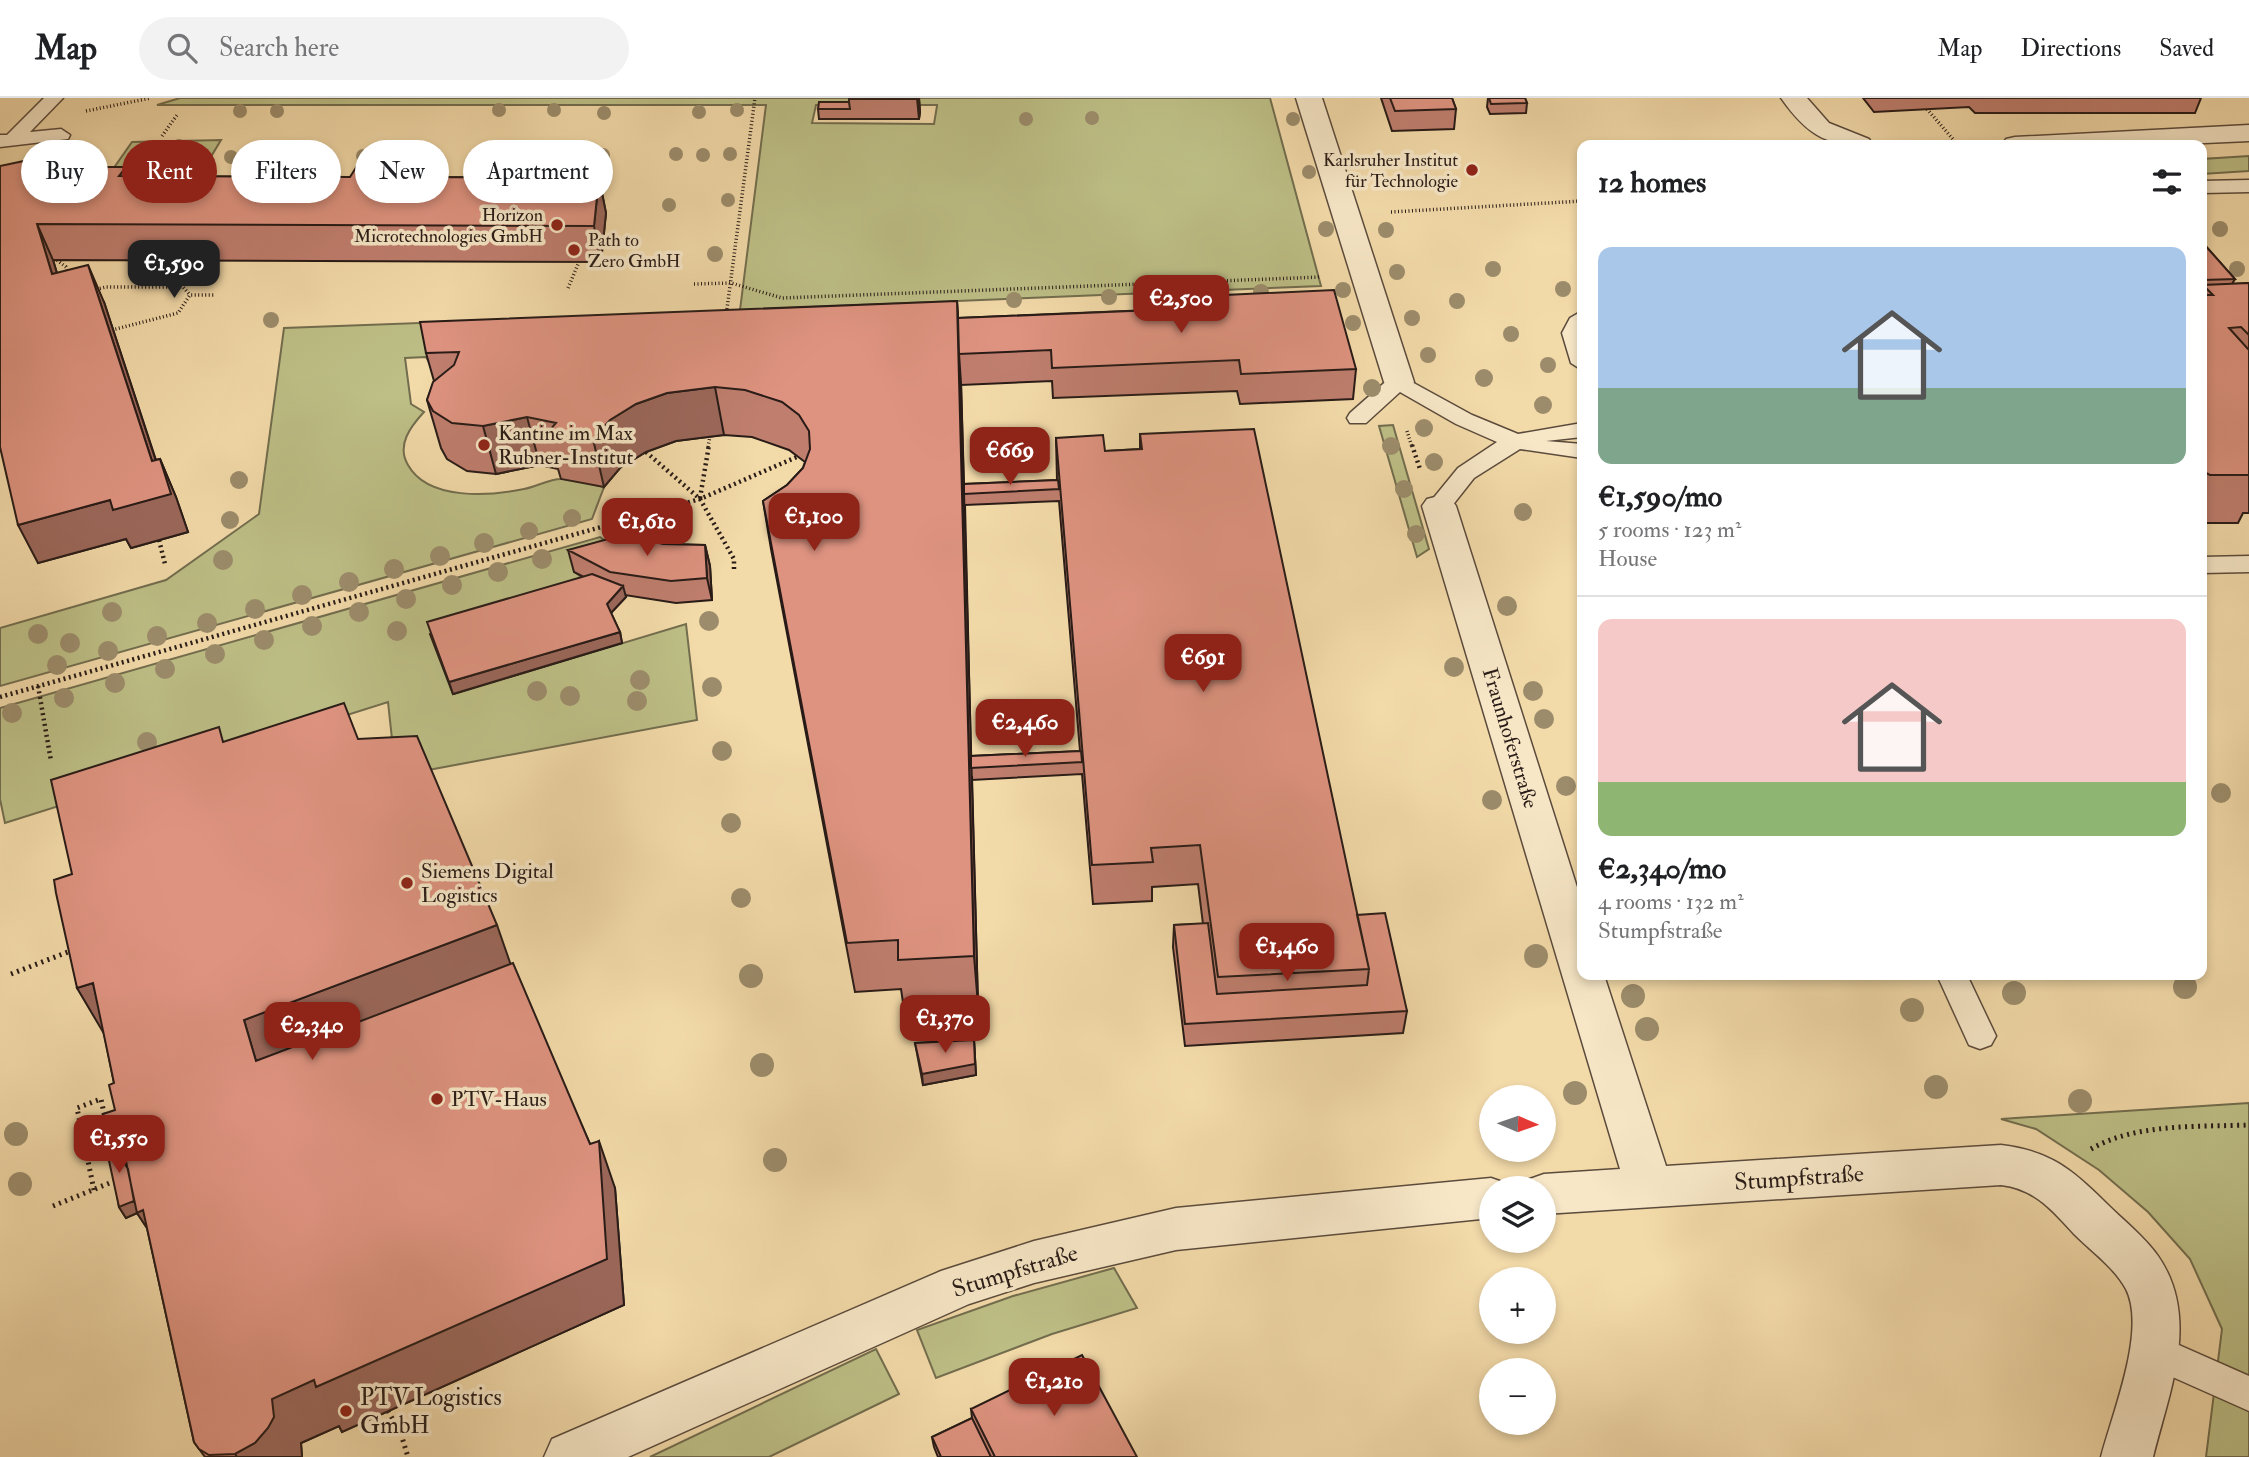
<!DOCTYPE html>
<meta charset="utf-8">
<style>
body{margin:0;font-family:"IM FELL Double Pica",serif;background:#f2f2f2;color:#202124;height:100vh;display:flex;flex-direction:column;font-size:26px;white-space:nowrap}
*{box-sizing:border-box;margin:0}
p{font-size:23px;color:#757577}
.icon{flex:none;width:38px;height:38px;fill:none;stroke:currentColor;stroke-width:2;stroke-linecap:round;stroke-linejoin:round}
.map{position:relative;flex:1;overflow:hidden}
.side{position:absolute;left:1577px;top:42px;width:630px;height:840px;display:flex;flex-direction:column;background:#fff;border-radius:14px;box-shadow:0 4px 10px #0003}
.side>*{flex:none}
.guide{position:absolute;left:21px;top:42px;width:665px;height:63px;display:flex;gap:14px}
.needle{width:46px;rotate:92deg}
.controls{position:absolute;left:1479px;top:987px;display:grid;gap:14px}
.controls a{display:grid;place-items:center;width:77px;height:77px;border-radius:50%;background:#fff;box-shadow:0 4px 10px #0003;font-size:35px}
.price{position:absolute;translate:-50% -60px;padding:0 16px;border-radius:14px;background:#8f2418;color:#fff;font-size:23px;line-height:46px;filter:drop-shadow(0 2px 4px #0008)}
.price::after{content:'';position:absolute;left:50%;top:42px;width:21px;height:16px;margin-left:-10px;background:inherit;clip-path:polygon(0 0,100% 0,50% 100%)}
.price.active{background:#222;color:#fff}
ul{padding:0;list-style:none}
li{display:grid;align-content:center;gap:14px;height:371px;padding:0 21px}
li+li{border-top:2px solid #e0e0e0}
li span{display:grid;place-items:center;height:217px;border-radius:14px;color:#555}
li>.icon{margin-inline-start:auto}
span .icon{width:126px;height:126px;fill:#fffc;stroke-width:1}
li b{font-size:30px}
h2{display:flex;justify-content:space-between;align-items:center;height:84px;padding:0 21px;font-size:30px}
.tag{padding:0 24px;border-radius:32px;background:#fff;box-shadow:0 4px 10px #0003;font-size:24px;line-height:63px}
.tag.active{background:#8f2418;color:#fff}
header{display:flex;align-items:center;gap:42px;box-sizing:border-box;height:98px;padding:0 35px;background:#fff;border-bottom:2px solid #e0e0e0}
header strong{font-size:33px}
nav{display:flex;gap:38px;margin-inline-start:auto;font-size:24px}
.search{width:490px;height:63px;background:#f2f2f2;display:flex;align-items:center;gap:18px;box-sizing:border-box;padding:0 24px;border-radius:38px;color:#757577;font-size:26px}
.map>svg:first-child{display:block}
.green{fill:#bdbf86;stroke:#726d4e;stroke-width:2;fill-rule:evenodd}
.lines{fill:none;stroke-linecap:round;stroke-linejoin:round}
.lane-casing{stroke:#5b4b3c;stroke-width:3}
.street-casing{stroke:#5b4b3c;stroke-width:3}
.path-far2{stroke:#281b17;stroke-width:3.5;stroke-dasharray:1 2.5;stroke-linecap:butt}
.path-far1{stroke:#281b17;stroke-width:4.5;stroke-dasharray:2 3.5;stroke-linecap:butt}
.path{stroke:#281b17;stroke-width:5;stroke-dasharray:2 4.5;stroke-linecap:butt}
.lane{fill:#f7e7c7;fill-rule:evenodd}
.street{fill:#f7e7c7;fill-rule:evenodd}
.tree{fill:#9c8c6b}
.wall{fill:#bf7e6e;stroke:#281b17;stroke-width:2;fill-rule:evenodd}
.shaded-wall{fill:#9b675a;stroke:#281b17;stroke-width:2}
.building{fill:#de9380;stroke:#281b17;stroke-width:2}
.poi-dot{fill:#8f2418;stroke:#f7e7c7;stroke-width:2.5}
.labels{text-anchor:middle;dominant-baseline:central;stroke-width:7;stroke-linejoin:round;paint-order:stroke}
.far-poi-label{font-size:18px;fill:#281b17;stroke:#f7e7c7;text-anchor:end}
.poi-label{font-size:21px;fill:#281b17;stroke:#f7e7c7;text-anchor:start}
.street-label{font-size:21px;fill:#281b17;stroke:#f7e7c7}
.near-street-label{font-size:24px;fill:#281b17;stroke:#f7e7c7}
.near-poi-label{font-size:24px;fill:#281b17;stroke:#f7e7c7;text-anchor:start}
</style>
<header>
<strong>Map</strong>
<div class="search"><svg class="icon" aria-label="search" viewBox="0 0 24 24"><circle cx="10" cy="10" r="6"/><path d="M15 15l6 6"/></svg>Search here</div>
<nav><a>Map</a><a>Directions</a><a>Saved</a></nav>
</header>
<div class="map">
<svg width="2249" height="1359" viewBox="0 0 2249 1359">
<rect width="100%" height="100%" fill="#f3daa9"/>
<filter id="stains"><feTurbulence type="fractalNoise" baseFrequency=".00286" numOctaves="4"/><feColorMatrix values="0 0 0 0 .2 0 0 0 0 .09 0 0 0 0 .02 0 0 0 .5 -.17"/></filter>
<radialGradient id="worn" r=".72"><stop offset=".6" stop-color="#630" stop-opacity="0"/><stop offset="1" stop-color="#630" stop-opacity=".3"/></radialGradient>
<path class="green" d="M180 0H1270L1321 188 740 212 766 7H157ZM816 7H937V8L934 26 812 25Z
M221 42 212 57 175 58 165 74H158L152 83 104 84 132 44Z
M2249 58V73L2202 76V61Z
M500 222 433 271 426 259 405 260 411 306 424 314C411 328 396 347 408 367 428 403 490 398 524 391 536 389 549 381 561 381 574 380 591 387 604 389L592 421 0 588V530L166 482 259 416 284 230Z
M1393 327 1429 451 1417 459 1379 328Z
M600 439 609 446 575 474 587 484 454 596 686 526 697 622 396 678 388 604 5 725 0 701V610Z
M2249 1005V1359H2206L2222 1231 2190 1161 2148 1114 2099 1072 2036 1031 2001 1021Z
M1114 1170 1137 1210 1052 1236 936 1280 917 1232 1013 1198Z
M876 1251 899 1296 769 1359H650Z"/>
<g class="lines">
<defs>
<path id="lane" d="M44 0H63L30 34 61 31 70 37 68 41 0 49V37H7Z
M2249 82V94L2202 95V83Z
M1582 213V272L1571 265 1562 235 1570 220Z
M1399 277 1472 317 1518 336 1582 325V339L1546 343 1582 346V360L1520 351 1474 380 1448 413H1430L1427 408 1458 370 1497 344 1456 326 1400 294 1366 325H1350L1347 320 1350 315 1391 279Z
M2249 458V474L2202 475V459Z
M1937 877H1967L1996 938 1991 947 1980 951 1969 947Z
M2154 1236 2249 1278V1313L2141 1265 2136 1253 2141 1241Z"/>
<path id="street" d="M1296 0H1322L1414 284 1410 291 1399 293 1388 291 1384 284Z
M1781 0H1807L1829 25 1869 41 1873 47C1827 49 1808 38 1781 0Z
M2249 27V43L2161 47H2002L2006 41 2015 39Z
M1439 398 1451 401 1456 408 1582 805V877H1604L1666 1068 2001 1047C2050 1053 2072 1071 2106 1105 2123 1122 2144 1138 2158 1158 2201 1220 2169 1294 2153 1359H2101C2112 1316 2147 1232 2126 1191 2114 1169 2091 1153 2074 1136 2052 1112 2035 1091 2001 1087L1544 1116V1090H1523L1527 1082 1544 1076 1620 1071 1422 408 1427 401Z
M1491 1080 1508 1086 1510 1090H1491V1120L1176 1152 1034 1185 969 1206 628 1359H544L552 1341 941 1173 1034 1143 1176 1110Z"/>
</defs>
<use href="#lane" class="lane-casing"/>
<use href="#street" class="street-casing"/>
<path class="path-far2" d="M1927 11 1958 47
M86 13 151 0
M162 38 177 17
M1391 114 1582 103
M57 162 66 169 68 176
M694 186 731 185 782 200 1321 179
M568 190 579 164
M93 192 106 189H183L190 197
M726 218 755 0
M112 232 178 215 190 197H215
M1407 333 1412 349
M708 349 710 338"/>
<path class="path-far1" d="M1412 347 1420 371
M646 354 700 401 734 461V472
M700 400 709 347
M159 442 165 466
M38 588 51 663
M0 599 700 401 799 358"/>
<path class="path" d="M11 876 73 852
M2091 1051C2136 1025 2198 1029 2249 1027
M94 1092 77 1010 101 1001 105 1020
M53 1108 117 1082
M388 1313 401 1336 408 1359"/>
<use href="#lane" class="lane"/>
<use href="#street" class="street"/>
</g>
<g class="tree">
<circle cx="499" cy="12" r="7"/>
<circle cx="554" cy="12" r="7"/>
<circle cx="737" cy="12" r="7"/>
<circle cx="240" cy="13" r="7"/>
<circle cx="277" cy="13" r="7"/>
<circle cx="699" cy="14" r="7"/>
<circle cx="604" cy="15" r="7"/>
<circle cx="1092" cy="20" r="7"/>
<circle cx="1026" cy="21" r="7"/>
<circle cx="1293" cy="21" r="7"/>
<circle cx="179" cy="48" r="7"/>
<circle cx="58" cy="54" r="7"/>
<circle cx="416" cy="54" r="7"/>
<circle cx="539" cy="56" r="7"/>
<circle cx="676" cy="56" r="7"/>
<circle cx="730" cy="56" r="7"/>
<circle cx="305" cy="57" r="7"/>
<circle cx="507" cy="57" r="7"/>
<circle cx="580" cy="57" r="7"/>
<circle cx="603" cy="57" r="7"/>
<circle cx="703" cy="57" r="7"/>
<circle cx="267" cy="58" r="7"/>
<circle cx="363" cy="58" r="7"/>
<circle cx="231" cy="59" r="7"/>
<circle cx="145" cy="67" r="7"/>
<circle cx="1309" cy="74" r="7"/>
<circle cx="728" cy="102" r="7"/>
<circle cx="669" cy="107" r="7"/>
<circle cx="1326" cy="131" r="8"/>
<circle cx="2220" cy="131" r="8"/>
<circle cx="1386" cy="132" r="8"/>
<circle cx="715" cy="156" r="8"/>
<circle cx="1493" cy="171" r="8"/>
<circle cx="2237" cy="171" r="8"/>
<circle cx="1397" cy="174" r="8"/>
<circle cx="1563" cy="191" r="8"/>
<circle cx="1343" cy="192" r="8"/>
<circle cx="1261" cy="194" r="8"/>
<circle cx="1147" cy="198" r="8"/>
<circle cx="1109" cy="199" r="8"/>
<circle cx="1014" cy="202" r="8"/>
<circle cx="1457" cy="203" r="8"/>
<circle cx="1412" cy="220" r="8"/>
<circle cx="271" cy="222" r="8"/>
<circle cx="1353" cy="225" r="8"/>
<circle cx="1511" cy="236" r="8"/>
<circle cx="1428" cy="257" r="8"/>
<circle cx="1548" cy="267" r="8"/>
<circle cx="1484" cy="280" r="9"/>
<circle cx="1372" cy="290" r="9"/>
<circle cx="1543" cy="307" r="9"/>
<circle cx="1424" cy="330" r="9"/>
<circle cx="1391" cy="348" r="9"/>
<circle cx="1434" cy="364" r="9"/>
<circle cx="239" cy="382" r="9"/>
<circle cx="1404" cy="391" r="9"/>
<circle cx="1523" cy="414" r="9"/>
<circle cx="572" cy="420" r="9"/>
<circle cx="230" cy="422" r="9"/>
<circle cx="529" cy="433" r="9"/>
<circle cx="1416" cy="436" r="9"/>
<circle cx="484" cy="445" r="10"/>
<circle cx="440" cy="458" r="10"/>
<circle cx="542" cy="461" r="10"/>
<circle cx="223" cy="462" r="10"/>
<circle cx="394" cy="471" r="10"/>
<circle cx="498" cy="474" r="10"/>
<circle cx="349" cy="484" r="10"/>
<circle cx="452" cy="487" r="10"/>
<circle cx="302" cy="497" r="10"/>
<circle cx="406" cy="501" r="10"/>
<circle cx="1507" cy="508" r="10"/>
<circle cx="255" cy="511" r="10"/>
<circle cx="112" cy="514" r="10"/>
<circle cx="359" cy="514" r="10"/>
<circle cx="709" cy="523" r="10"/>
<circle cx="207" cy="525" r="10"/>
<circle cx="312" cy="528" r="10"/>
<circle cx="397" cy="533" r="10"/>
<circle cx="38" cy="536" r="10"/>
<circle cx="157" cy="538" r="10"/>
<circle cx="264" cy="542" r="10"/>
<circle cx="70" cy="545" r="10"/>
<circle cx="108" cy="553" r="10"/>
<circle cx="215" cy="556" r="10"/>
<circle cx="57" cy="567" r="10"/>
<circle cx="1454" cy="569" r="10"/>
<circle cx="165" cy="571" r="10"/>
<circle cx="640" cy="582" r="10"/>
<circle cx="115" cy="585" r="10"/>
<circle cx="712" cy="589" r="10"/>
<circle cx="537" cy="593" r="10"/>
<circle cx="1533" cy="593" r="10"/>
<circle cx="570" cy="598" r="10"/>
<circle cx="64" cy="600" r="10"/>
<circle cx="637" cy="603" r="10"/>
<circle cx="12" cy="615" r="10"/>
<circle cx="1544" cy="621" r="10"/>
<circle cx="147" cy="644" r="10"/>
<circle cx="722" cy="653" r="10"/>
<circle cx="1566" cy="688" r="10"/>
<circle cx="2221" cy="695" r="10"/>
<circle cx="1492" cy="702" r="10"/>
<circle cx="731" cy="725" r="10"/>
<circle cx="741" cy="800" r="10"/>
<circle cx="1536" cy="858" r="12"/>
<circle cx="751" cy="878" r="12"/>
<circle cx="2185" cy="889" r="12"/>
<circle cx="2014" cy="895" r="12"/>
<circle cx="1633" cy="898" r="12"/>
<circle cx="1912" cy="912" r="12"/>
<circle cx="1647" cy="931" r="12"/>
<circle cx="762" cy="967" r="12"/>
<circle cx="1936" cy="989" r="12"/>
<circle cx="1575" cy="995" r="12"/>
<circle cx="2080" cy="1003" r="12"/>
<circle cx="16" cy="1036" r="12"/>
<circle cx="775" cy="1062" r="12"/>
<circle cx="20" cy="1086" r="12"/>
</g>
<path class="wall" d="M849 0H919L920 14 919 21H819L818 11 849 4Z
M1381 0H1452L1456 11 1454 31 1392 33Z
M1488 0H1525L1527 5 1526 15 1490 16 1487 9Z
M1863 0H2201L2195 15H1975L1969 9 1874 14Z
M24 63 31 78 350 79 407 68 410 79 599 80 606 115 601 164 53 162 57 175 104 204 156 362 160 361 176 399 188 434 131 450 126 441 38 465Z
M2202 144 2235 181 2232 186 2249 185V415H2243L2238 425H2202Z
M1225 197 1356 271 1353 301 1240 306 1237 293 1053 300 1052 283 961 287V285L964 386 1057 382 1056 340 1105 353 1140 351V336L1357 817 1407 913 1403 935 1185 948 1173 849 1174 827 1203 826 1198 786 1152 789V803L1093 806 1082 676 972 682V678L978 907 904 911 901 891 855 894 771 451 763 403 787 387 803 370 805 364 789 352 752 339 724 337 676 343 646 354 620 370 604 389 561 381 558 371 540 367 496 376 467 373 447 361 441 350 427 302 434 283 426 255 957 203 958 220 1224 209ZM1059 403 1080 653 971 658 965 406V407Z
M663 446 705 447 710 468 712 502 676 505 625 497 626 499 611 515 620 534 622 545 453 596 430 536 584 479 574 474 568 452Z
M358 641 510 866 590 1046 615 1090 624 1207 342 1334 339 1328 301 1345 302 1359H205L194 1344 147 1130 137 1115 126 1120 119 1109 106 1033 115 1012 114 985 72 776 225 644Z
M974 942 976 977 923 987 915 945Z
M971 1311 1137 1359H938L934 1349 932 1339 972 1320Z"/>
<path class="shaded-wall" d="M917 0H919L920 14 919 21Z
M407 68 417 103 401 79Z
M126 69 140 104 119 78Z
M599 80 606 115 601 164 594 128Z
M37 126 53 162 68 213 52 176Z
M88 167 104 204 167 397 160 361 176 399 188 434 131 450 126 441 38 465 18 427 110 402 152 363Z
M957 203 960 249 959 256 961 285 978 907 974 858Z
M715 289 724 337 676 343 646 354 620 370 604 389 593 341 610 322 636 306 667 295Z
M527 319 540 367 496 376 483 328Z
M705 447 710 468 712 502 707 480Z
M623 488 626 499 609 517 607 506Z
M620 534 622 545 453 596 449 584Z
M497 827 514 876 256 963 244 922Z
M93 885 106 939 77 890Z
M974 942 976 977 923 987 922 976Z
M120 1035 168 1162 137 1115 126 1120 119 1109 138 1087 107 1039Z
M599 1043 615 1090 624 1207 342 1334 339 1328 301 1345 302 1359H237L235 1356 272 1301Z"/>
<path class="building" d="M849 0H917V1H849Z
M1390 0H1452L1456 11 1395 13Z
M1489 0H1525L1527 5 1491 6Z
M819 4H849L850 11H818Z
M24 63 29 78H80L88 69H126L119 78 350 79 357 68H407L401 79 599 80 594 128 37 126 52 176 88 167 152 363 160 361 171 396 113 412 110 402 18 427 0 349V68Z
M2202 144 2235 181 2203 182 2202 180Z
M2249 185V237L2241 229 2229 230 2248 251H2249V377H2210L2202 373V197H2213L2203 187Z
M1334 192 1356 271 1241 276 1239 262 1052 270 1051 252 959 256 958 220 1227 209 1225 197Z
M957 203 974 858 898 862V842L847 845 763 403 787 387 803 370 810 351 809 333 799 317 782 304 745 292 715 289 667 295 636 306 610 322 593 341 549 333 556 325 527 319 483 328 452 325 433 313 427 302 433 284 454 267 459 254 426 255 420 224Z
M1254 331 1369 871 1218 879 1200 747 1151 750 1153 764 1092 767 1056 340 1103 337 1105 353 1142 351 1140 336Z
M1058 382 1059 391 964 396V386Z
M626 436 663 446 705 447 707 480 671 483 610 474 568 452Z
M592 476 623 488 607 506 620 534 449 584 427 524Z
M344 605 358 641 417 638 497 827 244 922 256 963 513 865 590 1046 599 1043 607 1161 316 1289 314 1282 272 1301 274 1319 268 1330 255 1345 235 1356 209 1357 199 1351 194 1344 143 1112 137 1115 120 1035 107 1039 103 1016 115 1012 109 987 114 985 93 885 77 890 56 795 54 782 72 776 51 682 219 629 223 644Z
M1081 653 1082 664 971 670V658Z
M1385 815 1407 913 1185 926 1174 827 1208 825 1217 896 1367 887 1369 871 1357 817Z
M974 942 975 966 922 976 915 945Z
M106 1033 107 1039 128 1071 134 1103 119 1109 103 1035Z
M1082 1257 1137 1359H995L971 1311Z
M972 1320 991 1359H941L932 1339Z"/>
<g class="poi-dot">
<circle cx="1472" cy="72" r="7"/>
<circle cx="557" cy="127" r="7"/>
<circle cx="574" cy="152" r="7"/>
<circle cx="484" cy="347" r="7"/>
<circle cx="407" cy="785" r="7"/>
<circle cx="437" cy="1001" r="7"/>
<circle cx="346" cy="1313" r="7"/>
</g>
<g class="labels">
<g class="far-poi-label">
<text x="1458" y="62">Karlsruher Institut<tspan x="1458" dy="21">für Technologie</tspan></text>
<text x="543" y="117">Horizon<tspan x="543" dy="21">Microtechnologies GmbH</tspan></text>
<text x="588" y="142" text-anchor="start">Path to<tspan x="588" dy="21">Zero GmbH</tspan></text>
</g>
<g class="poi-label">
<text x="498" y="335">Kantine im Max<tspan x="498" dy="24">Rubner-Institut</tspan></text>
<text x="421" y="773">Siemens Digital<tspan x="421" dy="24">Logistics</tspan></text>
<text x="451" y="1001">PTV-Haus</text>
</g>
<g class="street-label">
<text transform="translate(1510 640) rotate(73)">Fraunhoferstraße</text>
</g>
<g class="near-street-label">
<text transform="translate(1799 1080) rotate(-4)">Stumpfstraße</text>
<text transform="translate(1015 1173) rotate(-17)">Stumpfstraße</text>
</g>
<g class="near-poi-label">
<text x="360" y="1299">PTV Logistics<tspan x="360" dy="28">GmbH</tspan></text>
</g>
</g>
<rect width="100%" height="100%" filter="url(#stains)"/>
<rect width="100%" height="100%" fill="url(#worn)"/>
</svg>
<div class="controls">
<a><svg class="needle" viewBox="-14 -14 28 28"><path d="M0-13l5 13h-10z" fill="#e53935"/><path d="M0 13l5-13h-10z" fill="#757577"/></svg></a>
<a><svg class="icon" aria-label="layers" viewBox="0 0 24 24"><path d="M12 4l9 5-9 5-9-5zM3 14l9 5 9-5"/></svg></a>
<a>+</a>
<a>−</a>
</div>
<b class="price active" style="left:174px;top:202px">€1,590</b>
<b class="price" style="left:1181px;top:237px">€2,500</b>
<b class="price" style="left:1010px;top:389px">€669</b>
<b class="price" style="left:814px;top:455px">€1,100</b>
<b class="price" style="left:647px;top:460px">€1,610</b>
<b class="price" style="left:1203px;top:596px">€691</b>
<b class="price" style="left:1025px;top:661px">€2,460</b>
<b class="price" style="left:1287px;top:885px">€1,460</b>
<b class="price" style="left:945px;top:957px">€1,370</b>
<b class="price" style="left:312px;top:964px">€2,340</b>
<b class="price" style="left:119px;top:1077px">€1,550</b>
<b class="price" style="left:1054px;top:1320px">€1,210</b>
<div class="guide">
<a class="tag">Buy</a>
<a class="tag active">Rent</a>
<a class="tag">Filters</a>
<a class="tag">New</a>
<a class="tag">Apartment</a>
</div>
<section class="side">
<h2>12 homes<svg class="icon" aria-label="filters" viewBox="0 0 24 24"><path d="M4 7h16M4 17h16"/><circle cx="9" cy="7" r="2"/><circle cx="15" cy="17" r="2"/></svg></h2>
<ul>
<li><span style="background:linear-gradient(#a9c7e8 65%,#7fa58c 0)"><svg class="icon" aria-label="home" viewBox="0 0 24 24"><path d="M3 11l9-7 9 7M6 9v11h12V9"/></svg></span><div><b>€1,590/mo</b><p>5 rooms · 123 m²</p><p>House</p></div></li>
<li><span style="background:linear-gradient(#f6c9c9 75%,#8fb573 0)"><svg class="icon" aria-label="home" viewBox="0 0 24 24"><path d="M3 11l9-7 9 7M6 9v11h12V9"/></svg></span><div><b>€2,340/mo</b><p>4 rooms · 132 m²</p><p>Stumpfstraße</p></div></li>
</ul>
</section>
</div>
